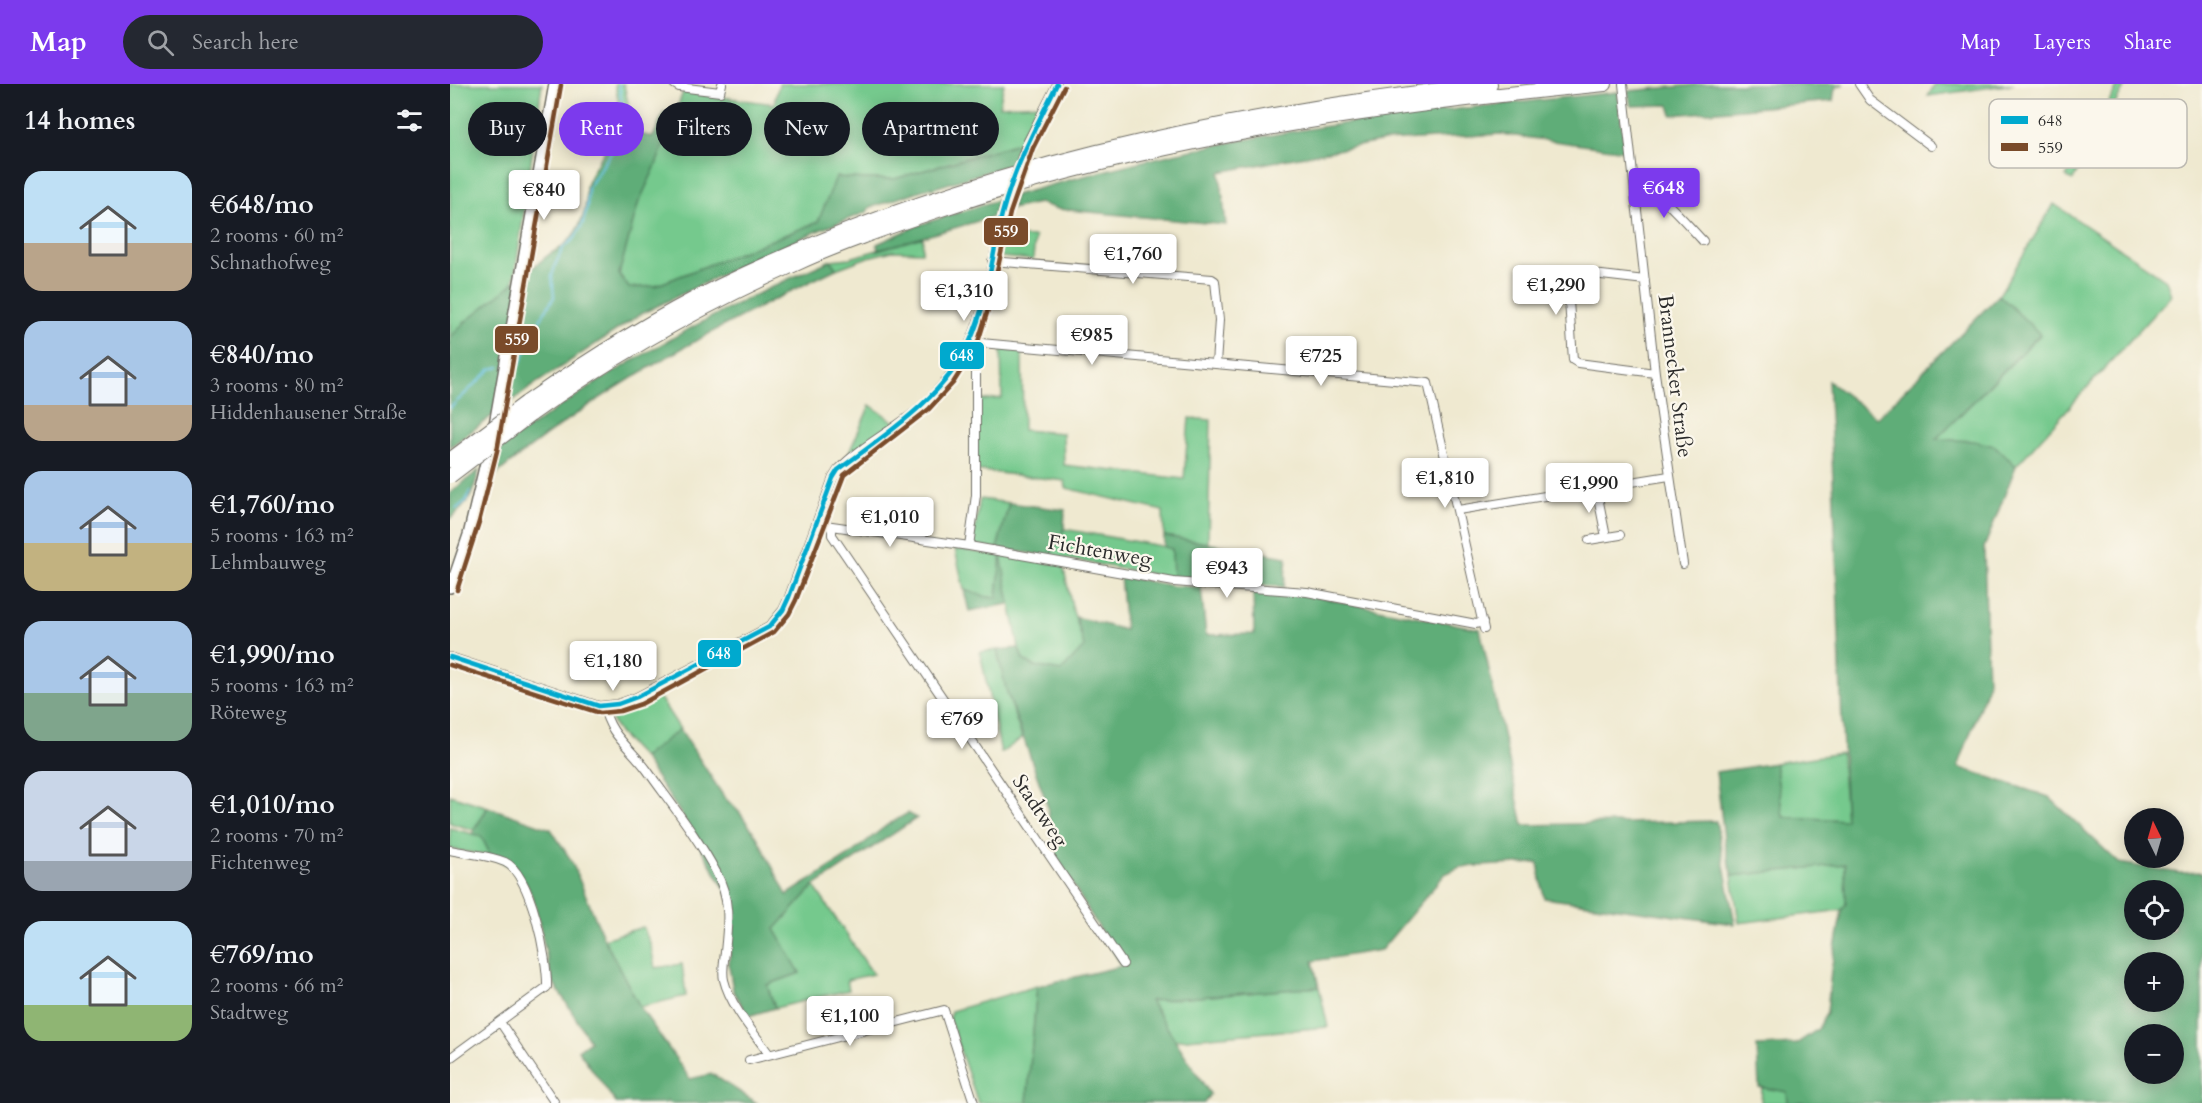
<!DOCTYPE html>
<meta charset="utf-8">
<style>
body{margin:0;font-family:Cardo,serif;background:#242831;color:#f1f3f6;height:100vh;display:flex;flex-direction:column;font-size:22px;white-space:nowrap}
*{box-sizing:border-box;margin:0}
p{font-size:20px;color:#9ea1a6}
.icon{flex:none;width:33px;height:33px;fill:none;stroke:currentColor;stroke-width:2;stroke-linecap:round;stroke-linejoin:round}
.map{position:relative;flex:1;overflow:hidden}
.panel{display:flex;flex-direction:column;background:#171b24;width:450px}
.panel>*{flex:none}
.hud{position:absolute;left:18px;top:18px;width:570px;height:54px;display:flex;gap:12px}
.needle{width:39px;rotate:355deg}
.tools{position:absolute;left:1674px;top:724px;display:grid;gap:12px}
.tools a{display:grid;place-items:center;width:60px;height:60px;border-radius:50%;background:#171b24;box-shadow:0 3px 15px #0003;font-size:30px}
.price{position:absolute;translate:-50% -51px;padding:0 14px;border-radius:6px;background:#fff;color:#222;font-size:20px;line-height:39px;filter:drop-shadow(0 2px 3px #0008)}
.price::after{content:'';position:absolute;left:50%;top:36px;width:18px;height:14px;margin-left:-9px;background:inherit;clip-path:polygon(0 0,100% 0,50% 100%)}
.price.selected{background:#7c3aed;color:#fff}
ul{padding:0;list-style:none}
li{display:flex;align-items:center;gap:18px;height:150px;padding:0 24px}
li span{display:grid;place-items:center;flex:none;width:168px;height:120px;border-radius:18px;color:#555}
li>.icon{margin-inline-start:auto}
span .icon{width:72px;height:72px;fill:#fffc;stroke-width:1}
li b{font-size:26px}
h2{display:flex;justify-content:space-between;align-items:center;height:72px;padding:0 24px;font-size:26px}
.pill{padding:0 21px;border-radius:27px;background:#171b24;box-shadow:0 3px 15px #0003;font-size:21px;line-height:54px}
.pill.selected{background:#7c3aed;color:#fff}
header{display:flex;align-items:center;gap:36px;box-sizing:border-box;height:84px;padding:0 30px;background:#7c3aed;color:#fff}
header strong{font-size:28px}
nav{display:flex;gap:33px;margin-inline-start:auto;font-size:21px}
.search{width:420px;height:54px;background:#242831;display:flex;align-items:center;gap:15px;box-sizing:border-box;padding:0 21px;border-radius:33px;color:#9ea1a6;font-size:22px}
main{display:flex;flex:1;min-height:0}
.map>svg:first-child{display:block}
.green{fill:#74c98d;stroke:#507a5c;stroke-width:1.5}
.forest{fill:#5fad78;stroke:#456c52;stroke-width:1.5;fill-rule:evenodd}
.lines{fill:none;stroke-linecap:round;stroke-linejoin:round}
.stream{stroke:#6ac4e8;stroke-width:2}
.minor-casing{stroke:#706e65;stroke-width:10}
.tertiary-casing{stroke:#706e65;stroke-width:12}
.motorway-casing{stroke:#706e65;stroke-width:16}
.minor{stroke:#fff;stroke-width:8}
.tertiary{stroke:#fff;stroke-width:9}
.motorway{stroke:#fff;stroke-width:14}
.minor-bridge-casing{stroke:#706e65;stroke-width:10;stroke-linecap:butt}
.motorway-bridge-casing{stroke:#706e65;stroke-width:16;stroke-linecap:butt}
.minor-bridge{stroke:#fff;stroke-width:8}
.motorway-bridge{stroke:#fff;stroke-width:14}
.bus-1-casing{stroke:#fbf7ec;stroke-width:9}
.bus-2-casing{stroke:#fbf7ec;stroke-width:9}
.bus-1{stroke:#00a9ce;stroke-width:4.5}
.bus-2{stroke:#7a4b2a;stroke-width:4.5}
.labels{text-anchor:middle;dominant-baseline:central;stroke-width:4.5;stroke-linejoin:round;paint-order:stroke}
.street-label{font-size:21px;fill:#2b2b2b;stroke:#fbf7ec}
.key{fill:#fbf7ec;stroke:#bdbab2;stroke-width:1.5}
.key-label{font-size:16px;fill:#2b2b2b}
.line-badge{stroke:#fbf7ec;stroke-width:2}
.badge-label{font-size:16px;text-anchor:middle;font-weight:bold;fill:#fff}
</style>
<header>
<strong>Map</strong>
<div class="search"><svg class="icon" aria-label="search" viewBox="0 0 24 24"><circle cx="10" cy="10" r="6"/><path d="M15 15l6 6"/></svg>Search here</div>
<nav><a>Map</a><a>Layers</a><a>Share</a></nav>
</header>
<main>
<section class="panel">
<h2>14 homes<svg class="icon" aria-label="filters" viewBox="0 0 24 24"><path d="M4 7h16M4 17h16"/><circle cx="9" cy="7" r="2"/><circle cx="15" cy="17" r="2"/></svg></h2>
<ul>
<li><span style="background:linear-gradient(#bfe0f5 60%,#b9a48a 0)"><svg class="icon" aria-label="home" viewBox="0 0 24 24"><path d="M3 11l9-7 9 7M6 9v11h12V9"/></svg></span><div><b>€648/mo</b><p>2 rooms · 60 m²</p><p>Schnathofweg</p></div></li>
<li><span style="background:linear-gradient(#a9c7e8 70%,#b9a48a 0)"><svg class="icon" aria-label="home" viewBox="0 0 24 24"><path d="M3 11l9-7 9 7M6 9v11h12V9"/></svg></span><div><b>€840/mo</b><p>3 rooms · 80 m²</p><p>Hiddenhausener Straße</p></div></li>
<li><span style="background:linear-gradient(#a9c7e8 60%,#c2b280 0)"><svg class="icon" aria-label="home" viewBox="0 0 24 24"><path d="M3 11l9-7 9 7M6 9v11h12V9"/></svg></span><div><b>€1,760/mo</b><p>5 rooms · 163 m²</p><p>Lehmbauweg</p></div></li>
<li><span style="background:linear-gradient(#a9c7e8 60%,#7fa58c 0)"><svg class="icon" aria-label="home" viewBox="0 0 24 24"><path d="M3 11l9-7 9 7M6 9v11h12V9"/></svg></span><div><b>€1,990/mo</b><p>5 rooms · 163 m²</p><p>Röteweg</p></div></li>
<li><span style="background:linear-gradient(#c9d6e8 75%,#9aa5b1 0)"><svg class="icon" aria-label="home" viewBox="0 0 24 24"><path d="M3 11l9-7 9 7M6 9v11h12V9"/></svg></span><div><b>€1,010/mo</b><p>2 rooms · 70 m²</p><p>Fichtenweg</p></div></li>
<li><span style="background:linear-gradient(#bfe0f5 70%,#8fb573 0)"><svg class="icon" aria-label="home" viewBox="0 0 24 24"><path d="M3 11l9-7 9 7M6 9v11h12V9"/></svg></span><div><b>€769/mo</b><p>2 rooms · 66 m²</p><p>Stadtweg</p></div></li>
</ul>
</section>
<div class="map">
<svg width="1752" height="1019" viewBox="0 0 1752 1019">
<rect width="100%" height="100%" fill="#fbf7ec"/>
<filter id="ink" filterUnits="userSpaceOnUse"><feTurbulence type="fractalNoise" baseFrequency=".0167" numOctaves="2"/><feDisplacementMap in="SourceGraphic" scale="12" xChannelSelector="R" yChannelSelector="G"/><feConvolveMatrix kernelMatrix="1 2 1 2 8 2 1 2 1" color-interpolation-filters="sRGB"/></filter>
<filter id="wash" filterUnits="userSpaceOnUse"><feTurbulence type="fractalNoise" baseFrequency=".008" numOctaves="4" result="noise"/><feDisplacementMap in="SourceGraphic" scale="24" xChannelSelector="R" yChannelSelector="G"/><feGaussianBlur stdDeviation="1.35" result="paint"/><feColorMatrix in="noise" values="0 0 0 0 0 0 0 0 0 0 0 0 0 0 0 0 0 1.4 0 .05"/><feComposite in="paint" operator="in"/></filter>
<g filter="url(#wash)">
<rect width="100%" height="100%" fill="#efe9d0"/>
<path class="green" d="M0 0H92L64 197 0 285Z
M165 0H174L178 19 177 47 168 45 169 20Z
M329 0H554L549 22 593 20 572 58 444 95H416L387 93 368 138 205 202 179 204 169 190 188 120 206 81 233 8 324 20Z
M1485 0H1564L1478 12Z
M1669 0H1676L1623 96 1616 93Z
M1604 120 1716 196 1721 211 1566 382 1545 362 1486 355 1590 251 1549 211Z
M553 152 585 153 583 176 551 173 549 169Z
M473 153 472 168 442 167 418 173 386 185 381 176 400 174Z
M551 264 572 266 573 346 613 349 614 381 734 395 739 334 761 336 758 459 714 452 713 427 616 404 615 397 524 386 528 317 552 314Z
M420 321 446 339 398 371Z
M530 415 559 419 547 465 525 461 523 458Z
M614 445 722 464 723 494 601 472Z
M505 465 613 481 623 527 635 563 611 587 585 582 573 576 569 564 551 474 547 513H537L514 506Z
M547 566 556 605 572 654 551 669 530 568Z
M206 608 230 645 193 674 169 649 159 632 162 627Z
M1391 669 1396 736 1333 733 1325 679Z
M0 711 38 723 24 746 0 739Z
M0 744 31 752 41 772 0 765Z
M1395 780 1396 820 1392 826 1289 839 1282 792Z
M364 802 423 890 397 896 399 906 325 924 317 901 350 889 325 845Z
M193 843 201 862 205 884 232 880 236 912 190 923 154 855Z
M587 902 577 1019H528L499 934 501 927Z
M869 903 878 943 725 956 700 917Z
M1312 1003 1338 1008V1019H1311Z"/>
<path class="forest" d="M1256 0H1394L1385 4 1383 17 1222 31 1219 21 1181 22 1178 7Z
M1168 8 1175 67 1051 50 935 57 770 88 776 141 608 125 589 119 561 125 565 111C608 99 651 87 693 77 849 40 1009 24 1168 8Z
M214 28 224 32 206 81 188 120 169 190 179 204 205 202 368 138 386 93 416 95H444L572 58 562 80 481 105V103L419 124 417 128 372 145 281 186 191 230 88 298 0 363V254L15 238 101 169C121 162 134 138 136 117 136 111 135 105 137 99 145 80 158 63 168 45L203 53Z
M551 115 546 132 428 166 427 160 469 141Z
M381 176 386 185C264 244 145 307 42 394L46 368C150 290 261 228 381 176Z
M1549 211 1590 250 1486 355 1524 357 1545 362 1566 382 1534 464 1538 601 1508 683 1599 713 1669 779 1729 789 1752 788V1019H1338L1337 1008 1309 1003 1307 962 1346 960 1368 945 1377 928 1381 886 1392 826 1396 820 1395 780 1282 792 1275 762 1266 688 1325 679 1333 733 1396 736C1389 590 1387 444 1378 297L1427 334ZM1684 807H1724V846H1684ZM1684 879H1724V918H1684ZM1684 951H1724V990H1684Z
M29 386C23 410 20 418 0 435V409Z
M559 419 615 426 614 445 601 472 547 465Z
M714 452 837 473 834 503 723 494 722 465 714 463Z
M551 471 560 520 519 527 514 506 537 513H547Z
M670 492 723 502 751 503 756 551 804 550 803 506 857 511 1030 545 1073 741 1266 737 1285 840 1094 814 1088 779 1010 783 995 790 931 866 863 877 869 903 700 917 760 1010 754 1019H577L587 902 672 882 605 771 597 720 556 605 547 566 569 564 573 576 584 582 611 587 634 563 626 533 675 546Z
M230 645 274 713 290 729 307 753 337 811 398 772 437 741 458 729 467 734 364 802 325 845 350 889 317 901 325 924 298 932 283 906 279 882 283 834 279 812 231 730 193 674Z
M38 723 101 745 121 776 154 855 190 923 240 995 262 990 307 1019H219L217 1017 215 1019H166L128 966 140 957 102 896 84 816 76 799 67 786 41 772 31 752 22 750Z"/>
<g class="lines">
<path class="stream" d="M56 282 69 281 90 236 104 213 102 192 106 179 113 164 125 154 133 139 137 123 138 104 170 55 174 34 169 0
M0 324 41 285 50 283
M6 425 16 417 20 407"/>
</g>
</g>
<g filter="url(#ink)">
<g class="lines">
<defs>
<path id="minor" d="M224 0 229 3 270 8 272 0
M1173 0 1205 289 1233 480
M1409 0 1420 16 1481 62
M576 61 607 0
M1184 96C1206 103 1237 140 1253 157
M542 177 762 195 765 197 769 236 766 280
M1195 196 1117 187 1123 276 1128 279 1205 289
M520 258 978 299 1034 545
M1146 403 1156 453
M1008 426 1219 392
M367 438 382 442 519 462 724 498 857 508 1026 540 1033 538
M382 442V451L673 880
M1139 456 1170 451
M519 462 526 411V259
M0 573 149 622 168 620 187 613 319 543 333 526 339 513 383 394 388 386C412 361 446 345 472 322 489 306 512 278 521 256 538 215 544 169 553 127
M154 622C158 650 181 664 197 686 219 717 249 755 266 788 281 815 278 840 275 868 274 877 272 887 274 896 280 921 304 949 319 970
M0 766C18 770 39 771 55 778 81 790 98 876 97 903L0 974
M50 938 105 1019
M299 976 494 926 524 1019"/>
<path id="tertiary" d="M43 346 104 0
M0 504 18 451 39 362"/>
<path id="motorway" d="M76 319C138 276 202 235 270 202 511 85 775 30 1040 0
M80 331C163 272 251 222 343 181 388 160 435 144 482 128 700 54 927 22 1155 0"/>
</defs>
<use href="#minor" class="minor-casing"/>
<use href="#tertiary" class="tertiary-casing"/>
<use href="#motorway" class="motorway-casing"/>
<use href="#minor" class="minor"/>
<use href="#tertiary" class="tertiary"/>
<use href="#motorway" class="motorway"/>
<defs>
<path id="minor-bridge" d="M553 127 576 61"/>
<path id="motorway-bridge" d="M0 376 76 319
M0 392 80 331"/>
</defs>
<use href="#minor-bridge" class="minor-bridge-casing"/>
<use href="#motorway-bridge" class="motorway-bridge-casing"/>
<use href="#minor-bridge" class="minor-bridge"/>
<use href="#motorway-bridge" class="motorway-bridge"/>
<defs>
<path id="bus-1" d="M0 573 149 622 168 620 187 613 319 543 333 526 339 513 383 394 388 386C435 351 495 313 520 257 538 218 542 171 552 130 564 84 586 42 607 0"/>
<path id="bus-2" d="M7 506 29 438 47 367 111 1
M0 581 150 629 170 627 191 620 324 548 339 530 346 516 394 391 479 325 503 299 527 261 540 219 560 129 583 64 614 3"/>
</defs>
<use href="#bus-1" class="bus-1-casing"/>
<use href="#bus-2" class="bus-2-casing"/>
<use href="#bus-1" class="bus-1"/>
<use href="#bus-2" class="bus-2"/>
</g>
</g>
<g class="labels">
<g class="street-label">
<text transform="translate(1225 292) rotate(83)">Brannecker Straße</text>
<text transform="translate(650 467) rotate(10)">Fichtenweg</text>
<text transform="translate(590 727) rotate(56)">Stadtweg</text>
</g>
</g>
<rect x="1539" y="15" width="198" height="69" rx="9" class="key"/>
<rect x="1551" y="32" width="27" height="8" fill="#00a9ce"/>
<rect x="1551" y="59" width="27" height="8" fill="#7a4b2a"/>
<g class="key-label">
<text x="1588" y="42">648</text>
<text x="1588" y="69">559</text>
</g>
<g class="line-badge">
<rect x="533" y="133" width="46" height="29" rx="6" fill="#7a4b2a"/>
<rect x="44" y="241" width="45" height="29" rx="6" fill="#7a4b2a"/>
<rect x="489" y="257" width="46" height="29" rx="6" fill="#00a9ce"/>
<rect x="247" y="555" width="45" height="29" rx="6" fill="#00a9ce"/>
</g>
<g class="badge-label">
<text x="556" y="153">559</text>
<text x="67" y="261">559</text>
<text x="512" y="277">648</text>
<text x="269" y="575">648</text>
</g>
</svg>
<div class="tools">
<a><svg class="needle" viewBox="-14 -14 28 28"><path d="M0-13l5 13h-10z" fill="#e53935"/><path d="M0 13l5-13h-10z" fill="#9ea1a6"/></svg></a>
<a><svg class="icon" aria-label="locate" viewBox="0 0 24 24"><circle cx="12" cy="12" r="6"/><path d="M12 2v4M12 18v4M2 12h4M18 12h4"/></svg></a>
<a>+</a>
<a>−</a>
</div>
<b class="price selected" style="left:1214px;top:135px">€648</b>
<b class="price" style="left:94px;top:137px">€840</b>
<b class="price" style="left:683px;top:201px">€1,760</b>
<b class="price" style="left:1106px;top:232px">€1,290</b>
<b class="price" style="left:514px;top:238px">€1,310</b>
<b class="price" style="left:642px;top:282px">€985</b>
<b class="price" style="left:871px;top:303px">€725</b>
<b class="price" style="left:995px;top:425px">€1,810</b>
<b class="price" style="left:1139px;top:430px">€1,990</b>
<b class="price" style="left:440px;top:464px">€1,010</b>
<b class="price" style="left:777px;top:515px">€943</b>
<b class="price" style="left:163px;top:608px">€1,180</b>
<b class="price" style="left:512px;top:666px">€769</b>
<b class="price" style="left:400px;top:963px">€1,100</b>
<div class="hud">
<a class="pill">Buy</a>
<a class="pill selected">Rent</a>
<a class="pill">Filters</a>
<a class="pill">New</a>
<a class="pill">Apartment</a>
</div>
</div>
</main>
